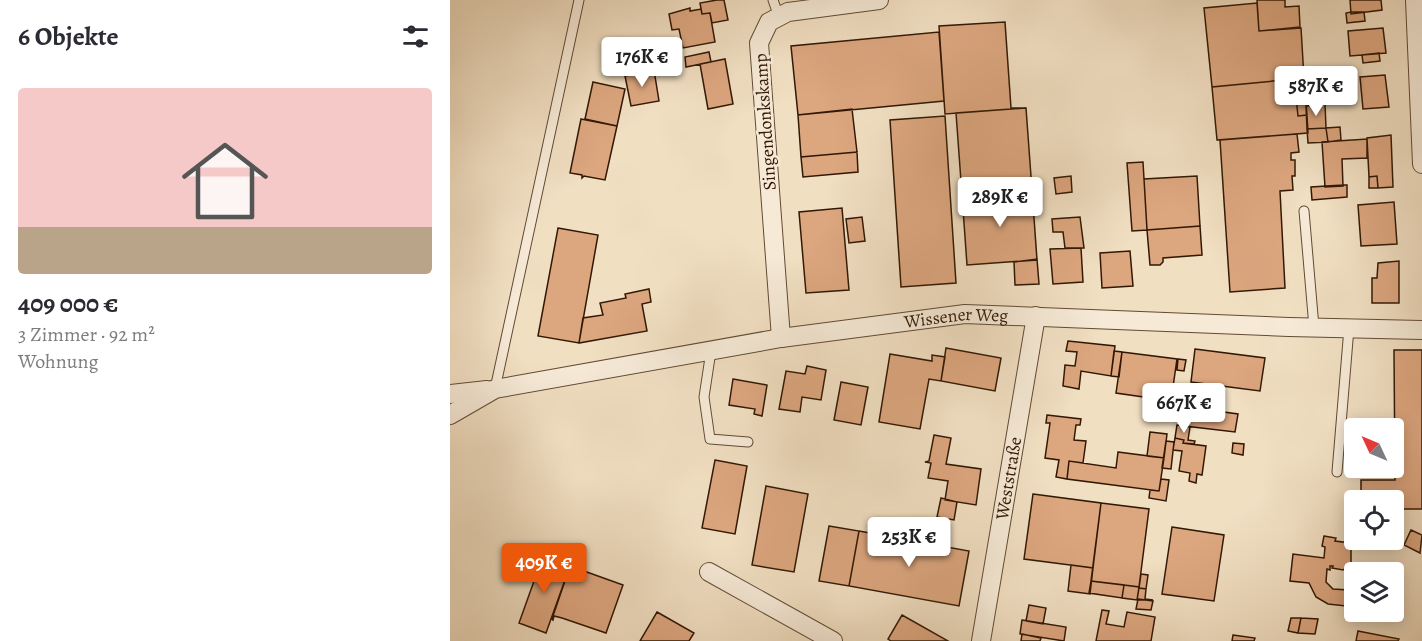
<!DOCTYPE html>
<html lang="de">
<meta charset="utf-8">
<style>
body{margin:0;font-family:Alegreya,serif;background:#f2f2f3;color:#2b2b33;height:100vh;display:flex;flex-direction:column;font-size:22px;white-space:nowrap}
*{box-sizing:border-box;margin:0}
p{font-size:20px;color:#7c7c81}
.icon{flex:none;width:33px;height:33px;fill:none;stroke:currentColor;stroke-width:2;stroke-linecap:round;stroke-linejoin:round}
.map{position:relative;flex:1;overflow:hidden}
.side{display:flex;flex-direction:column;background:#fff;width:450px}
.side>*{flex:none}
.needle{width:39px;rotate:314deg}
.fabs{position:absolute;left:894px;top:418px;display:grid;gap:12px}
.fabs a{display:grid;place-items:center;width:60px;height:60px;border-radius:6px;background:#fff;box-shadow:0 3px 15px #0003;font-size:30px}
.price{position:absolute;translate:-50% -51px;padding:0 14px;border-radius:6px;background:#fff;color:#222;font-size:20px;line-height:39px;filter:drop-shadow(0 2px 3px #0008)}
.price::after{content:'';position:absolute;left:50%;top:36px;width:18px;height:14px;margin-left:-9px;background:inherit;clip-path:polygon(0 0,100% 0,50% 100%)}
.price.current{background:#ea580c;color:#fff}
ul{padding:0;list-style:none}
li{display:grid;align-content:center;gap:12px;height:318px;padding:0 18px}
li+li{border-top:2px solid #e1e1e2}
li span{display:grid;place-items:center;height:186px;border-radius:6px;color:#555}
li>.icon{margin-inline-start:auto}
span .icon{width:108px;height:108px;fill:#fffc;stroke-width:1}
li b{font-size:26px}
h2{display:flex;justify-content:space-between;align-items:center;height:72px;padding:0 18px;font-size:26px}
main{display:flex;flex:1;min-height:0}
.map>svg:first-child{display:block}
.building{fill:#dca67f;stroke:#321804;stroke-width:1.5}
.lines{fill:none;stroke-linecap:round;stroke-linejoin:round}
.service-casing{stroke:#624a34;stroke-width:11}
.minor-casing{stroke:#624a34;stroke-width:20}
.service{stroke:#f6ead7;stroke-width:9}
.minor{stroke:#f6ead7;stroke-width:18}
.labels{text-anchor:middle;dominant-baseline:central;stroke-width:5;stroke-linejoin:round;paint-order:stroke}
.street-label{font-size:18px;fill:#321804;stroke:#f6ead7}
</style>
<main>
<section class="side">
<h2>6 Objekte<svg class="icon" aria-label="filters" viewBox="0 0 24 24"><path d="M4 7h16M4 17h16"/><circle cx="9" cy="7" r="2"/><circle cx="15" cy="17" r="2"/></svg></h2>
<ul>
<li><span style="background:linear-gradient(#f6c9c9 75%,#b9a48a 0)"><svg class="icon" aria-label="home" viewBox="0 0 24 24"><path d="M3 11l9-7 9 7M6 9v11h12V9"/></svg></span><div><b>409 000 €</b><p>3 Zimmer · 92 m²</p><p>Wohnung</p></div></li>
</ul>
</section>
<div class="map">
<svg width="972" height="641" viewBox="0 0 972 641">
<rect width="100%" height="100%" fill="#f1dfc2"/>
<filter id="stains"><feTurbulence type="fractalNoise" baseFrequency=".00333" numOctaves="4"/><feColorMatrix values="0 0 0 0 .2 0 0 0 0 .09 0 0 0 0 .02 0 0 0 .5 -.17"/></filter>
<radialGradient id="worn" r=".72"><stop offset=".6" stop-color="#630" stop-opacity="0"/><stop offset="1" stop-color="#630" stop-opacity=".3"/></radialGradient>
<path class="building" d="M267 0H274L278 20 262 23 260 13 252 14 250 3Z
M807 0H835V7L849 6 850 27 809 31Z
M900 0H931L932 10 901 14Z
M807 3 809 31 851 28 854 78 762 87 754 8Z
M240 8V11L251 9 252 14 260 13 265 42 233 48 229 29 222 30 219 14Z
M901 12H914L915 21 897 23 896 13Z
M555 22 561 108H576L495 114 489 26Z
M933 28 936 53 900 56 898 31Z
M489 32 494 101 348 115 341 46Z
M259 52 261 62 236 67 235 57Z
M929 53 930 61 913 63 912 55Z
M275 59 283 104 258 109 250 64Z
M204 70 209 101 181 106 175 76Z
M935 75 939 107 913 109 910 77Z
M854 78 857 115 848 116 844 79Z
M844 79 848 116 857 115 858 133 767 140 762 87Z
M143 82 175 89 167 126 135 119Z
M875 104 876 128 857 129 856 106Z
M576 108 582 190 512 195 506 113Z
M402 109 407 152 351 157 348 115Z
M495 116 506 283 451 287 440 120Z
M131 119 167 126 155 180 134 176 132 178V175L120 173Z
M890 127 891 140 878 142 876 128Z
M876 128 878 142 858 143 857 129Z
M847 134 849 152 841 153V160H845V176H842L843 190 830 191 835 288 780 292 770 140Z
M941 135 943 187 928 188 927 176 919 177 917 138Z
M917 139V158L892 159 893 186 875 187 872 142Z
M407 152 408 172 353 177 351 157Z
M693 162 697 230 682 231 677 163Z
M621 176 622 192 606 194 604 178Z
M747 176 750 226 697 230 694 179Z
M927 176 928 188H919V177Z
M893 185H897V197L862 200 861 187Z
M582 190 587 260 517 265 512 195Z
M944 202 947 244 911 246 908 205Z
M392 208 399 290 356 293 349 212Z
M412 217 415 241 399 243 396 219Z
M630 217 634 248H615L613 232H603L602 219Z
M750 226 752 255 713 258V262L710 265H700L697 230Z
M108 228 148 235 129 343 88 336Z
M631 248 633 282 603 284 600 249Z
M680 251 683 286 652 288 650 253Z
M587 259 589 284 565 285 564 262Z
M949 261V303H922V278H927L928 263Z
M199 289 201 302 192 304 197 331 129 343 133 318 153 315 150 303 176 298 175 294Z
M618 341 665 346 661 376 631 371 629 389 613 386 615 365 625 366 627 352 616 351Z
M496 348 551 358 545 391 491 381Z
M745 349 815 358 810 391 741 382Z
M944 350H972V509H944V501H911V480H945Z
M664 351 672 352 669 377 661 376Z
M672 352 727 359 721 401 666 393Z
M440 354 482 361V355L495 357 491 381 479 379 470 429 429 422Z
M728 359 736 360 734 371 727 370Z
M357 366 376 370 371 400 352 397 350 412 329 409 336 371 355 374Z
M283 379 317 385 312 416 304 414 305 409 279 405Z
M391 382 418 387 411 425 384 420Z
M737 407 788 414 785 432 735 426Z
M597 415 631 419 630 425H626L624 440 636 441 633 463 619 461 617 479 606 477 609 460 595 458 600 423H596Z
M727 425 740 427 738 440 745 441 744 444 733 443 734 440 725 438Z
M700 432 717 434 714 458 697 456Z
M484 435 501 438 496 464 531 469 526 505 495 500 498 481 478 478 481 463 475 462 479 461Z
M725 438 734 440 733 443 756 446 752 475 747 474 746 483 739 481 740 473 729 471 732 451 723 450Z
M716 441 724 442 721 469 712 468Z
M783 443 794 444 793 455 782 453Z
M668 452 714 458 709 491 617 479 619 461 666 468Z
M265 460 297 466 285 534 252 528Z
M711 479 719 480 716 501 699 498 700 490 709 491Z
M316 486 358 494 344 572 302 565Z
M583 494 651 503 643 568 574 559Z
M491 498 507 502 504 520 487 517Z
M651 503 699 509 689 587 641 581Z
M379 526 409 531 399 586 369 581Z
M722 527 774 535 764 601 712 594Z
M961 530 972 535 970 553 954 545Z
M409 531 519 551 509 606 399 586Z
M874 536 886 538 885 541 901 543V563L893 570 882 568 883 566H880V570L877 569 876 582 883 589 898 590 896 606 878 604 866 597 859 583 840 581 843 554 874 558 875 547 872 546Z
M93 556 120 566 96 633 69 623Z
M621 565 643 568 640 594 618 591Z
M120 566 173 585 156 633 112 618 104 616 103 620 102 619Z
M691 574 698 575 696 589 689 588Z
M641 581 674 585 672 598 639 593Z
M674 585 689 587 687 600 672 598Z
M689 588 696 589 695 599 703 600H687Z
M688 599 703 601 701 610 686 609Z
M579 605 596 608 593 624 576 621Z
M652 610 659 611 656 624 674 627 677 612 705 617 701 641H646Z
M207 612 244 633 239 641H190Z
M452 615 498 641H441L438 639Z
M841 618H851L848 633 838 631Z
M851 618 868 619 865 634 848 633Z
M572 620 616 627 614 641 570 634Z
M908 631 949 639 948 641H906Z
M572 634 591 638 590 641H571Z
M783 635 805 638 804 641H782Z"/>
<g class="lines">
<defs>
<path id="service" d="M323 0 329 17
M854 211 864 327
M261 351 254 397 260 439 298 442
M45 389 129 0
M887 472 899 328"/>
<g id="minor">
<path d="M965 0 972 164"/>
<path d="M331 338 309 43 319 22 338 12 429 0"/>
<path d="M0 394 37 390"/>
<path id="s1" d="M0 415 45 389 331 338 515 314 839 327 972 330"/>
<path d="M259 572 383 641"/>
<path id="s2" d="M531 641 586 316"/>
</g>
</defs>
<use href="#service" class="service-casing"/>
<use href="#minor" class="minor-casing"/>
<use href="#service" class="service"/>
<use href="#minor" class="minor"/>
</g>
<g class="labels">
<g class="street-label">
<text transform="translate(315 122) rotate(-94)">Singendonkskamp</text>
<text stroke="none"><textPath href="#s1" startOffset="519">Wissener Weg</textPath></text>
<text stroke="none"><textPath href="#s2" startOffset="165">Weststraße</textPath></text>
</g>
</g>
<rect width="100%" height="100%" filter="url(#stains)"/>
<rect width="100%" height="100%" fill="url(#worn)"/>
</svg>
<div class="fabs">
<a><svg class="needle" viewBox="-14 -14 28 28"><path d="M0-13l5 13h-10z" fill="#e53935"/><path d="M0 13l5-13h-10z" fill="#7c7c81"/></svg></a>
<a><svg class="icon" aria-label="locate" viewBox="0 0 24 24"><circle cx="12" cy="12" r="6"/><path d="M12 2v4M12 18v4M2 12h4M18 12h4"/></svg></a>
<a><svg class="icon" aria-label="layers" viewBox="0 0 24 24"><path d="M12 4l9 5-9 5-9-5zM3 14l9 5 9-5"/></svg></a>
</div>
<b class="price" style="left:192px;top:88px">176K €</b>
<b class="price" style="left:866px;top:117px">587K €</b>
<b class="price" style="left:550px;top:228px">289K €</b>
<b class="price" style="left:734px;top:434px">667K €</b>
<b class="price" style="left:459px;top:568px">253K €</b>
<b class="price current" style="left:94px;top:594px">409K €</b>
</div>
</main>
